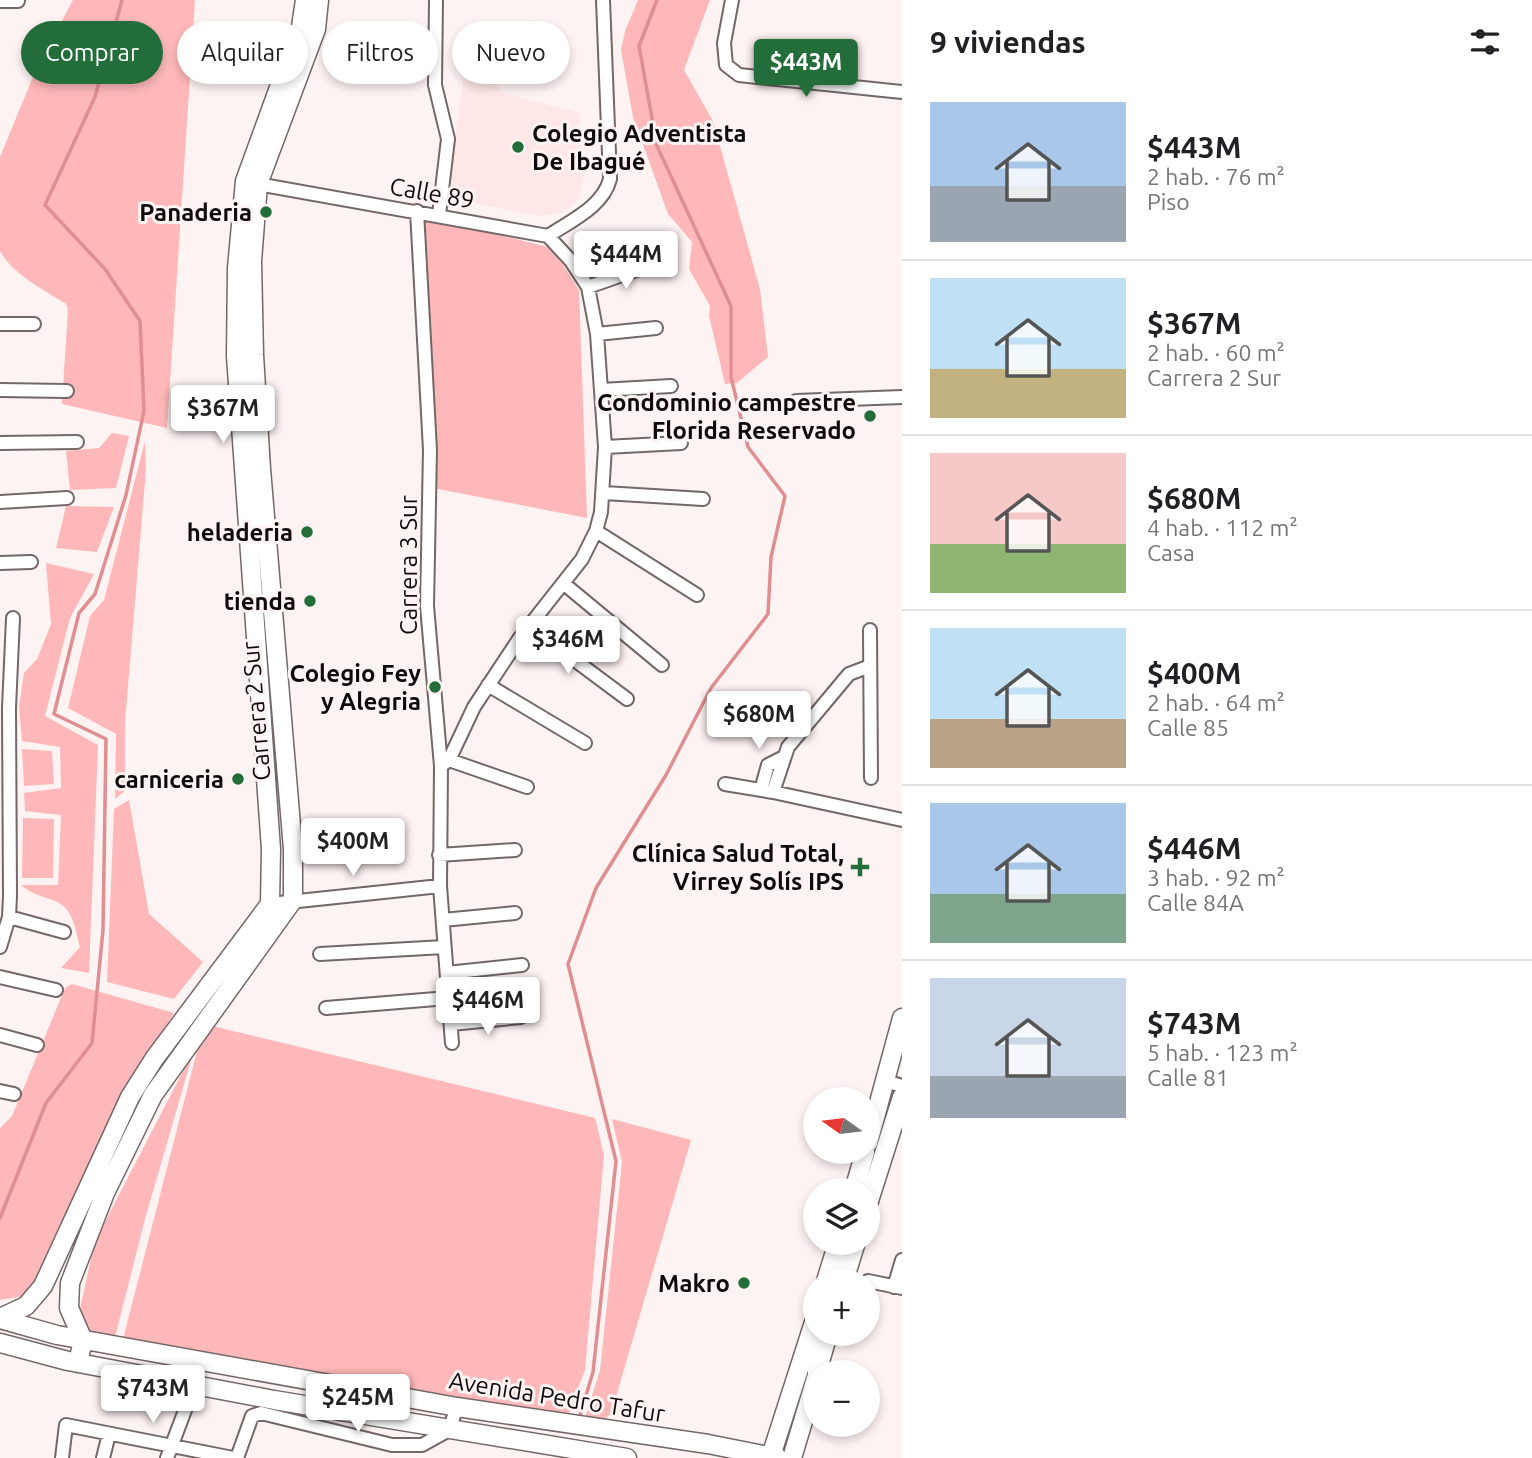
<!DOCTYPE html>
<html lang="es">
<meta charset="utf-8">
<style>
body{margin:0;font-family:Ubuntu,sans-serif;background:#f6f6f6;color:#202124;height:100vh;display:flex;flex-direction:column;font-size:26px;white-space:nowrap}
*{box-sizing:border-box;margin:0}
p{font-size:23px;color:#757577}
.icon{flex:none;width:38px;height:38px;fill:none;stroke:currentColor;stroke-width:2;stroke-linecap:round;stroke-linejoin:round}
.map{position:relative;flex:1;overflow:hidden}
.sheet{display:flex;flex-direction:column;background:#fff;width:630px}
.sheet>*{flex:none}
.hud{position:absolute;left:21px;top:21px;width:665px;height:63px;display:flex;gap:14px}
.needle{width:46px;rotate:284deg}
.controls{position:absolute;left:803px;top:1087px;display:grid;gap:14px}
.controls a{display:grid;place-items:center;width:77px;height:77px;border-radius:50%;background:#fff;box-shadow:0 4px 10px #0003;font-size:35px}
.price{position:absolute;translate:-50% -60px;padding:0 16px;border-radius:7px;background:#fff;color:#222;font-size:23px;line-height:46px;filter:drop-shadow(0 2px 4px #0008)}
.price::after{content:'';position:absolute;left:50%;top:42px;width:21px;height:16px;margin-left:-10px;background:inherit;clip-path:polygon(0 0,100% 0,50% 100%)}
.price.on{background:#236d3b;color:#fff}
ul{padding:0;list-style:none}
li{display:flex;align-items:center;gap:21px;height:175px;padding:0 28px}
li+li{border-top:2px solid #e0e0e0}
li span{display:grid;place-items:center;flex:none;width:196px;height:140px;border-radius:0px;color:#555}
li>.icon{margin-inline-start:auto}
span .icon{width:84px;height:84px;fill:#fffc;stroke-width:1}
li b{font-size:30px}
h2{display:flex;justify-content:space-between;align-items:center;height:84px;padding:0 28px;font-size:30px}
.chip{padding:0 24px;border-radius:32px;background:#fff;box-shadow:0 4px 10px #0003;font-size:24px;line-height:63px}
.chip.on{background:#236d3b;color:#fff}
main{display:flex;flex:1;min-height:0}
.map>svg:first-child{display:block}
.built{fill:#ffe7e7}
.green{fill:#feb8b9}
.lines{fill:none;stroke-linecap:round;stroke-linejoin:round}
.stream{stroke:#df8e91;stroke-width:3.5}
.street-casing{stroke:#736767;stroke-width:16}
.secondary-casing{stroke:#736767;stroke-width:21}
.street{stroke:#fff;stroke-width:12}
.secondary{stroke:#fff;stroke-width:18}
.poi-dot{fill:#236d3b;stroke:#fef3f3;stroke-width:2.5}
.labels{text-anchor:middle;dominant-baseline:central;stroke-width:6;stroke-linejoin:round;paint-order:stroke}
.poi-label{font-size:24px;font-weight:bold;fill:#0f0b0b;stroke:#fef3f3;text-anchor:end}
.street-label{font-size:24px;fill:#0f0b0b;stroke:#fef3f3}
</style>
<main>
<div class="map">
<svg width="902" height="1458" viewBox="0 0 902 1458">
<rect width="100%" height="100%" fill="#fef3f3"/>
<path class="built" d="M463 80 496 81 502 93 579 113 583 181 580 198 564 212 539 216 447 198Z"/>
<path class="green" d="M73 0H195L167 428 62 404 68 309 66 304C43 289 13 275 0 251V157L37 67Z
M638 0H710L684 70 713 121 760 289 768 357 737 383 725 384 709 316 710 306 689 269 692 242 668 214 633 117 621 50 625 31Z
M240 25 288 38 281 63 234 51Z
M420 215 552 248 579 290 587 518 433 488Z
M112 433 129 436 116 488 70 490 66 451 99 448Z
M145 441 146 469 125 723V791L115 799 116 734 68 708 90 616 104 600Z
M66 506 114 507 97 552 56 548Z
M46 563 94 574 70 618 45 716 98 745 89 973 61 968 80 947C76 933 74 914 62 905 50 896 38 899 21 885H58L61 815 25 811 24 793 61 788 60 747 22 741 19 707 24 673 37 659 51 624Z
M22 749 52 751 54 784 24 786Z
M129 800 149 914 203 962 174 999 107 982 114 809Z
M23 818 54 819 53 878H22Z
M72 984 174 1013 115 1105 41 1271 24 1296 0 1300V1128L12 1116 65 988Z
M204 1024 595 1118 604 1155 585 1370 567 1418 123 1339Z
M194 1050 145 1219 114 1341 93 1337 79 1313 95 1241Z
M612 1119 691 1140 611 1414 602 1421 585 1418 600 1370 622 1162Z"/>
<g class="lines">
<path class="stream" d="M0 1218 46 1103 92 1043 103 930 106 739 54 714 79 613 95 594 126 495 144 411 140 321 105 269 45 205 95 97 122 0
M579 1419 593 1372 616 1161 568 964 596 888 666 775 711 688 768 614 771 557 785 496 748 447 731 377V306L657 146 639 46 657 0"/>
<defs>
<path id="street" d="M436 0 435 85 448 139 439 215
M732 0 724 43 726 65 739 75 902 92
M0 1H18
M252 183 548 236C570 221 603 207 610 179L603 0
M417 211 430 450 427 606 441 766 440 886 452 1043
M588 287 653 264
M0 324H34
M597 334 656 328
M0 390 67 391
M601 390 671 386
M796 401 902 397
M0 443 77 442
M605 447 681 443
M604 493 703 499
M0 502 67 498
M596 531 697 595
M0 563 31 562
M563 583 662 665
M529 626 627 699
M870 630 871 778
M488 685 585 743
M449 760 527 787
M441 766 449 760 474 707 519 639 582 559 596 531 601 512 605 447 597 334 588 287 571 261 548 236
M725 784 773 792 902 820
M761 790 768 765 782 758
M773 792 788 747 849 674 870 666
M439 855 515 850
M270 904 440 886
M9 917 64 932
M443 920 515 913
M0 947 9 917 10 896 9 708 13 618
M320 954 444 947
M447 973 522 965
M0 977 56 990
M326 1008 448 998
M451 1024 521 1017
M0 1035 37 1045
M886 1081 902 1086
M0 1091 14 1094
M868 1281 902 1288
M894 1287 902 1260
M62 1458 66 1425 233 1458
M103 1458 109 1434
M167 1458 190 1397
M237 1458 252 1416 261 1413 392 1445H422L449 1430 457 1407"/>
<path id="secondary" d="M868 1143 902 1018
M854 1190 865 1152
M868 1204 902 1097
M826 1281 838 1242
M844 1281 856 1242
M0 1318 26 1306 43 1286 130 1097 154 1059 270 904 271 849 236 356 237 268 245 181 301 27 305 0
M0 1319 57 1335 457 1407 708 1444 778 1458
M0 1343 68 1361 274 1400 627 1458
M78 1363 83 1340 69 1308 70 1283 105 1193 153 1095 293 900V849L261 469 254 355 252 261 258 184 316 29 319 0
M817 1372 828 1334
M771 1456 816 1316
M792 1458 816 1378"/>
</defs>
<use href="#street" class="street-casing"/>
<use href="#secondary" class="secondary-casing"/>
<use href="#street" class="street"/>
<use href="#secondary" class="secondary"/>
</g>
<g class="poi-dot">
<circle cx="518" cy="147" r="7"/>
<circle cx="266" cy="212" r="7"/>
<circle cx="870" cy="416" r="7"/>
<circle cx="307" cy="532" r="7"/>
<circle cx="310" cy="601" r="7"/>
<circle cx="435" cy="687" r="7"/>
<circle cx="238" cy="779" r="7"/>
<path d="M856.5 856.5h7v7h7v7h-7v7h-7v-7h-7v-7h7z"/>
<circle cx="744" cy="1283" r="7"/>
</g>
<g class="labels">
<g class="poi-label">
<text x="532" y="133" text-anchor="start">Colegio Adventista<tspan x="532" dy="28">De Ibagué</tspan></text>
<text x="252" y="212">Panaderia</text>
<text x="856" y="402">Condominio campestre<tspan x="856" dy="28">Florida Reservado</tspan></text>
<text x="293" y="532">heladeria</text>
<text x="296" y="601">tienda</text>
<text x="421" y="673">Colegio Fey<tspan x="421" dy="28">y Alegria</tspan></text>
<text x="224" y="779">carniceria</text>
<text x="844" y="853">Clínica Salud Total,<tspan x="844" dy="28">Virrey Solís IPS</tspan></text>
<text x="730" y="1283">Makro</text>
</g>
<g class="street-label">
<text transform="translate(432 193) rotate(10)">Calle 89</text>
<text transform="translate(408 565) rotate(-90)">Carrera 3 Sur</text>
<text transform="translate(256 711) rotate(-95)">Carrera 2 Sur</text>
<text transform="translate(557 1397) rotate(9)">Avenida Pedro Tafur</text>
</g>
</g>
</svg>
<div class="controls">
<a><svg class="needle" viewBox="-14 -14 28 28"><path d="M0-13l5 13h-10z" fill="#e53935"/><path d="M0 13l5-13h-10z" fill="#757577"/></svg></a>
<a><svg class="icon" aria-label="layers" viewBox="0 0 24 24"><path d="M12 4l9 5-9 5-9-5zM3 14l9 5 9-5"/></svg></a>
<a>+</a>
<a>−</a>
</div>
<b class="price on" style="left:806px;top:99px">$443M</b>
<b class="price" style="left:626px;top:291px">$444M</b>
<b class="price" style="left:223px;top:445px">$367M</b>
<b class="price" style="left:568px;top:676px">$346M</b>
<b class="price" style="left:759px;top:751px">$680M</b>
<b class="price" style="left:353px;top:878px">$400M</b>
<b class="price" style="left:488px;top:1037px">$446M</b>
<b class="price" style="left:153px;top:1425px">$743M</b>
<b class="price" style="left:358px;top:1434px">$245M</b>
<div class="hud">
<a class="chip on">Comprar</a>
<a class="chip">Alquilar</a>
<a class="chip">Filtros</a>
<a class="chip">Nuevo</a>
</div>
</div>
<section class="sheet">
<h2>9 viviendas<svg class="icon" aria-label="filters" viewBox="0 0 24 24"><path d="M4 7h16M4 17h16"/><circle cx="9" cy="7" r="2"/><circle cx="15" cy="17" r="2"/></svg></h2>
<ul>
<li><span style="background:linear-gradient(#a9c7e8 60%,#9aa5b1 0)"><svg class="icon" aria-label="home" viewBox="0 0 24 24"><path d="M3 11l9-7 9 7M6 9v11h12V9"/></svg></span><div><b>$443M</b><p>2 hab. · 76 m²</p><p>Piso</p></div></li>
<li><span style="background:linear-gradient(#bfe0f5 65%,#c2b280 0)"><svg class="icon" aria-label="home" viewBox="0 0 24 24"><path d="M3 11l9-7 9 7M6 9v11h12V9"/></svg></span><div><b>$367M</b><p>2 hab. · 60 m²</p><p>Carrera 2 Sur</p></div></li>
<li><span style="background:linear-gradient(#f6c9c9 65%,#8fb573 0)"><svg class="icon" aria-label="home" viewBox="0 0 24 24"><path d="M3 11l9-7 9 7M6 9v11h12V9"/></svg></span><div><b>$680M</b><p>4 hab. · 112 m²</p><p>Casa</p></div></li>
<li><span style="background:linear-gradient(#bfe0f5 65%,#b9a48a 0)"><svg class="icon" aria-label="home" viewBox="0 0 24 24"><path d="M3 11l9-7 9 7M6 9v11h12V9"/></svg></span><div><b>$400M</b><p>2 hab. · 64 m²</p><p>Calle 85</p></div></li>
<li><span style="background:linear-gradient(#a9c7e8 65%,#7fa58c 0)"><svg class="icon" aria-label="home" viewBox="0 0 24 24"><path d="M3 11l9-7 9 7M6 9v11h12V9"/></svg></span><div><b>$446M</b><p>3 hab. · 92 m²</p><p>Calle 84A</p></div></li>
<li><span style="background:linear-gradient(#c9d6e8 70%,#9aa5b1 0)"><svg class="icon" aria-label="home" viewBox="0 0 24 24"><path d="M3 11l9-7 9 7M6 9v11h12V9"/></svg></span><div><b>$743M</b><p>5 hab. · 123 m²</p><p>Calle 81</p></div></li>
</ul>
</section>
</main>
